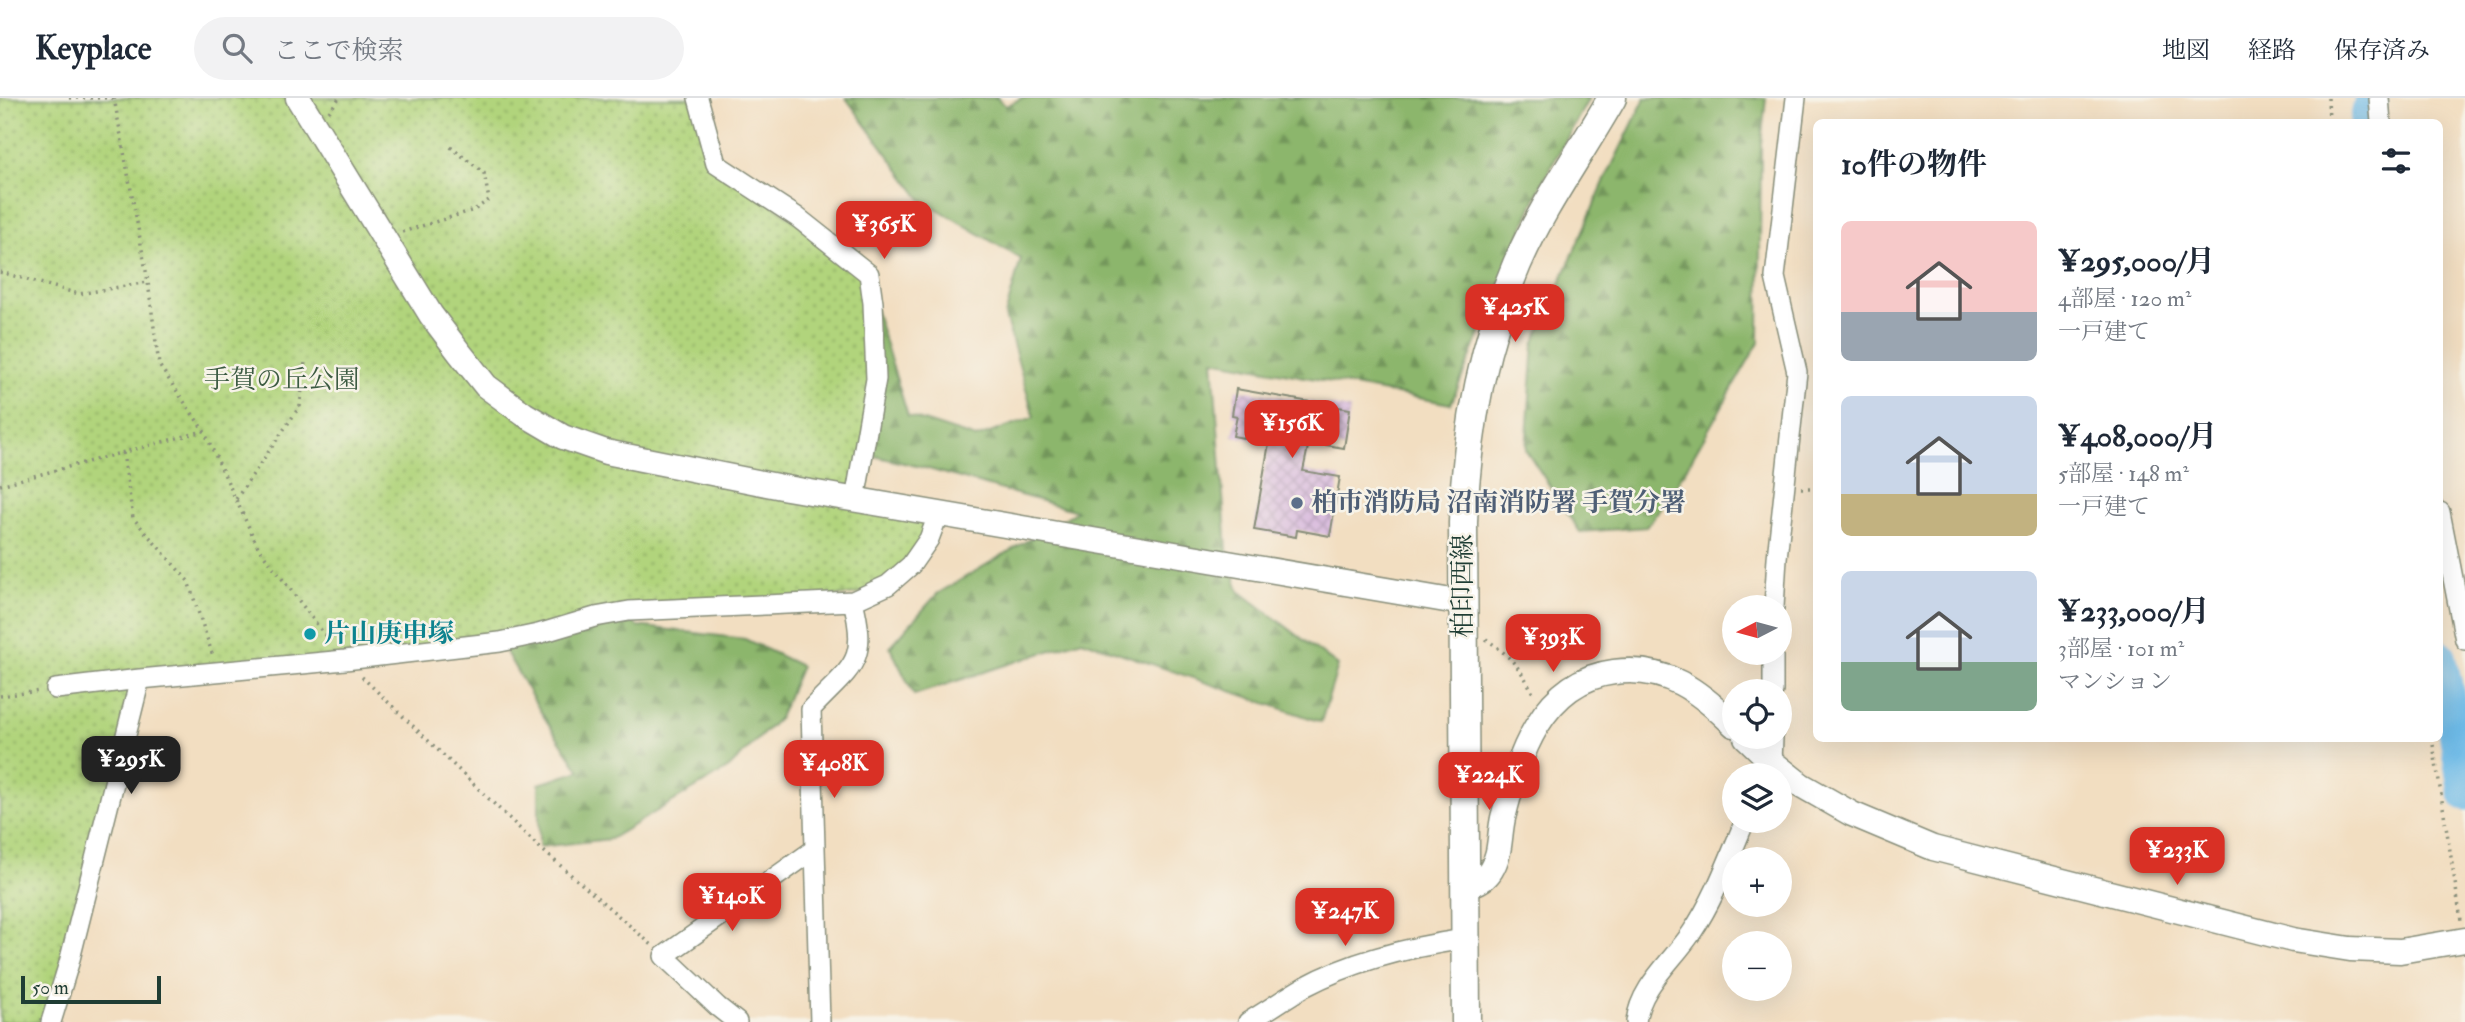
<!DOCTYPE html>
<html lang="ja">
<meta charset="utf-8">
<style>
body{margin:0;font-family:"IM FELL Double Pica","Noto Serif JP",serif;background:#f2f2f3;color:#1f2937;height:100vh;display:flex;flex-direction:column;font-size:26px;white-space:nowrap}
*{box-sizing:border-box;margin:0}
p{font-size:23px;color:#747a83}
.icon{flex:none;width:38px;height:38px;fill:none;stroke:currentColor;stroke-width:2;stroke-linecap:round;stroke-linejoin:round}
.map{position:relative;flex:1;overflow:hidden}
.sheet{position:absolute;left:1813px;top:21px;width:630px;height:623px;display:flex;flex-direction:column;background:#fff;border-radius:10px;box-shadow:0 7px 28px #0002}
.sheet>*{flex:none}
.needle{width:46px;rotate:264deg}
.tools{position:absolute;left:1722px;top:497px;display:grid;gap:14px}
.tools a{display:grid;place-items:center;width:70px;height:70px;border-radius:50%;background:#fff;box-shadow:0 7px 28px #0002;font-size:35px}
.scale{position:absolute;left:21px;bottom:18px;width:140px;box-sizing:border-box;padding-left:7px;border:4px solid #1f3d34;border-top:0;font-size:19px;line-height:24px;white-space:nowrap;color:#1f3d34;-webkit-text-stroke:5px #f7f3e8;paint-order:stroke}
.price{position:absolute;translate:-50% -60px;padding:0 16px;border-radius:14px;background:#d93025;color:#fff;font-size:23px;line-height:46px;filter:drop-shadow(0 2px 4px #0008)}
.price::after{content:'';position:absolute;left:50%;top:42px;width:21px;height:16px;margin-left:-10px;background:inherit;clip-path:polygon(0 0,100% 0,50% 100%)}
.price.current{background:#222;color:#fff}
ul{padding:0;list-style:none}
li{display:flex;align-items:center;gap:21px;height:175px;padding:0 28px}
li span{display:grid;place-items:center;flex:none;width:196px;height:140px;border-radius:10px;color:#555}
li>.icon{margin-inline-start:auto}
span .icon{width:84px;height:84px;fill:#fffc;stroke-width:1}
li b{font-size:30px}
h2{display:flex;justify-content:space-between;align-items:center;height:84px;padding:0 28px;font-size:30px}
header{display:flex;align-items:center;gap:42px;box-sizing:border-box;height:98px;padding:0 35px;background:#fff;border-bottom:2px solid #e0e1e3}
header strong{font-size:33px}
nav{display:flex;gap:38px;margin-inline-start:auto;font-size:24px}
.search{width:490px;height:63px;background:#f2f2f3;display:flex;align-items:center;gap:18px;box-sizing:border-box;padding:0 24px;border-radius:38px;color:#747a83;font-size:26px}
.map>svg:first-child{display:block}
.forest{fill:url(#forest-firs);stroke:#567a50;stroke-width:2}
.park{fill:url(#park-dots);stroke:#688858;stroke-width:2}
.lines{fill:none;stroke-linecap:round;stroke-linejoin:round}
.river{stroke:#6dbae7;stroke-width:33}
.building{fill:url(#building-cross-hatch)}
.minor-casing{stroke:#888e7a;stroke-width:22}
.tertiary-casing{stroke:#888e7a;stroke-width:27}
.secondary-casing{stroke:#888e7a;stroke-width:31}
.path{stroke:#888e7a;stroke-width:3.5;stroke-dasharray:2 5;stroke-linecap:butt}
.minor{stroke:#fff;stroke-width:19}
.tertiary{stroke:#fff;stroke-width:24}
.secondary{stroke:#fff;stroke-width:28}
.service-dot{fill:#5c6f8a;stroke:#f7f3e8;stroke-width:2.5}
.culture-dot{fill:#0f9aa8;stroke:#f7f3e8;stroke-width:2.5}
.labels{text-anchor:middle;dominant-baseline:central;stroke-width:5;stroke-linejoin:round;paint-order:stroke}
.park-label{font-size:26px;fill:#3c5b42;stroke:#f7f3e8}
.service-label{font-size:26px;font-weight:bold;fill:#4e5e75;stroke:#f7f3e8;text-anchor:start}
.street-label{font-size:26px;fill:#1f3d34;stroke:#f7f3e8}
.culture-label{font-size:26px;font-weight:bold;fill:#0d838f;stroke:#f7f3e8;text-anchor:start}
</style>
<header>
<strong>Keyplace</strong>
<div class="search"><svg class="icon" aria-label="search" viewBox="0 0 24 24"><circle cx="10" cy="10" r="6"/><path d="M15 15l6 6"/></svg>ここで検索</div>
<nav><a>地図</a><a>経路</a><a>保存済み</a></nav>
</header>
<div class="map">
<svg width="2465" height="924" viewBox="0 0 2465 924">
<defs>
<pattern id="forest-firs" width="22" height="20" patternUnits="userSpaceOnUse" patternTransform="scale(1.75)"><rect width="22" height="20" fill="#8cb66c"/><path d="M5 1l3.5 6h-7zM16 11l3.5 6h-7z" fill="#72955a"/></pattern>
<pattern id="park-dots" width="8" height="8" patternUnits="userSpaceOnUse" patternTransform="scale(1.75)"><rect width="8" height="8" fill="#b1d47c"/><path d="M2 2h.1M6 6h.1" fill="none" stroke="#8fad66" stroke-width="1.8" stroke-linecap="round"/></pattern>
<pattern id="building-cross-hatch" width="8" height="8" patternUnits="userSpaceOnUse" patternTransform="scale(1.75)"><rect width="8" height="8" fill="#d6b5dd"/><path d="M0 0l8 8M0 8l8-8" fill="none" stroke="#ad94b4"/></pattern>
</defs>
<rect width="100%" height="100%" fill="#f7f3e8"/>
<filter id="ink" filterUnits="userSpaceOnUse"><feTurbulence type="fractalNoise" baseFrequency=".0143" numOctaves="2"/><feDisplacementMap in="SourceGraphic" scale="14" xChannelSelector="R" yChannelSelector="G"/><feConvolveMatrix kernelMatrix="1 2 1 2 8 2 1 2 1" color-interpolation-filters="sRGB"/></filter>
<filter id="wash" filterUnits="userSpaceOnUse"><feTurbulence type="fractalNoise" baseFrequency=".00686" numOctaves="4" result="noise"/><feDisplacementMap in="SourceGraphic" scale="28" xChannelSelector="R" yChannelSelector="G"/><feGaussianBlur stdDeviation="1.57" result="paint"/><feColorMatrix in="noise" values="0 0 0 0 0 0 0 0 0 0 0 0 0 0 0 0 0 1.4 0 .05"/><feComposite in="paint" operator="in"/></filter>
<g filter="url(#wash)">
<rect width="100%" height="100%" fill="#f2dec1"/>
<path class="forest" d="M0 0H511L716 66 873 205 908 318 976 340 1034 319 1005 218 1021 161 921 101 846 0H997L1006 8 1022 0H1589L1540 89 1451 306 1213 262 1227 452 1239 493 1338 568 1321 624 1082 542 914 597 890 549 937 496 1077 413 925 370 709 319 592 491 637 528 745 541 801 568 779 620 729 670 610 741 539 749V686L580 673 542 616 500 544Z
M1645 0H1766L1761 46 1759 244 1672 395 1646 429 1580 434 1526 352 1534 246 1604 84Z"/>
<path class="park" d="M0 0H698L716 66 869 176 876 281 855 402 938 417 929 441 873 495 629 513 539 536 140 581 51 924H0Z"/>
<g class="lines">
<path class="river" d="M2366 24 2371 0
M2440 558 2453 621 2465 696"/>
</g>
<g id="blocks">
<path class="building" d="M1236 291 1350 311 1344 350 1309 344 1303 373 1340 379 1330 438 1297 432 1296 439 1254 432 1269 345 1233 338 1237 318 1232 317Z"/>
</g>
</g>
<g filter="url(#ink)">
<use href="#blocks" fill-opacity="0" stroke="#888e7a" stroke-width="2"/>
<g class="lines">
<defs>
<path id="minor" d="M698 0 716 66 797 119 869 176 873 205 876 281 855 402
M2379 0 2381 24
M2440 414 2465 542
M1774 509 1777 460 1797 274 1775 179 1796 0
M1773 555V593
M140 581 345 562 500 544 538 536 595 519 629 513 853 503 888 487 911 467 929 441 938 417
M1766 677 1772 664 1773 639
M51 924 69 865 140 581 56 591
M737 924 718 909 664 858 815 751
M820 924 811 611C851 568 869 566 853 503
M1248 924C1267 913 1285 900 1304 889 1354 862 1409 849 1465 841
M1636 924C1640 888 1673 863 1692 834 1715 800 1729 760 1745 723"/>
<path id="tertiary" d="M298 0 431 217 459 254 486 288 524 316 563 339 606 354 787 390 1463 505
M1746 639 1772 664 1801 687 1852 716 1933 750 2293 842 2350 851 2400 853 2465 842
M1466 789C1477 784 1485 782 1491 772 1501 756 1499 738 1503 720 1518 660 1541 583 1614 574 1666 567 1699 593 1734 627"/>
<path id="secondary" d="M1466 924 1463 425C1466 336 1481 250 1517 166 1542 108 1581 55 1612 0"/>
</defs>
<use href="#minor" class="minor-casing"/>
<use href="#tertiary" class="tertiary-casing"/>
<use href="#secondary" class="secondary-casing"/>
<path class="path" d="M69 0H114
M114 0 148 184 159 267 204 333 258 449 331 545
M2328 0 2329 24
M329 14 339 0
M402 134 474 112 489 102 484 75 448 47
M0 174 79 196 148 184
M123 355 133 420 188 483 213 558
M0 387 204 333
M1801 390H1816
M236 401 300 308 305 264
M1486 541C1509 557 1523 572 1534 598
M362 579 539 749 652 847
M0 598 40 593
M2432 640 2461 822"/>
<use href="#minor" class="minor"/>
<use href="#tertiary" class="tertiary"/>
<use href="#secondary" class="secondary"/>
</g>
</g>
<circle class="service-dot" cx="1297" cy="405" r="7"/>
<circle class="culture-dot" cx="310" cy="536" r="7"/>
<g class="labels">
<g class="park-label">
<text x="282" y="282">手賀の丘公園</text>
</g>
<g class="service-label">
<text x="1311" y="405">柏市消防局 沼南消防署 手賀分署</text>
</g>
<g class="street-label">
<text transform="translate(1463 488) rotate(-90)">柏印西線</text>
</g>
<g class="culture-label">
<text x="324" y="536">片山庚申塚</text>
</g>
</g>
</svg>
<div class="tools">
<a><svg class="needle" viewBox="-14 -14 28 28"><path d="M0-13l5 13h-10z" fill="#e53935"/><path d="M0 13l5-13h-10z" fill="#747a83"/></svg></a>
<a><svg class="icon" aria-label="locate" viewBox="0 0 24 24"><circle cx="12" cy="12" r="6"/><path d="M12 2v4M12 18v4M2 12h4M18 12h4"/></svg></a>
<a><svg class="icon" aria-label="layers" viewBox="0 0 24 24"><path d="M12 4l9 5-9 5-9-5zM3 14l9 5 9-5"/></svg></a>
<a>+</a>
<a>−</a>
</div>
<div class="scale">50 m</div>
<b class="price" style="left:884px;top:163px">¥365K</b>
<b class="price" style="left:1515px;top:246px">¥425K</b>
<b class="price" style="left:1292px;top:362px">¥156K</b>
<b class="price" style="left:1553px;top:576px">¥393K</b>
<b class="price current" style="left:131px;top:698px">¥295K</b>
<b class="price" style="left:834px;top:702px">¥408K</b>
<b class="price" style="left:1489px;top:714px">¥224K</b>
<b class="price" style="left:2177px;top:789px">¥233K</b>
<b class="price" style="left:732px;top:835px">¥140K</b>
<b class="price" style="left:1345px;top:850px">¥247K</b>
<section class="sheet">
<h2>10件の物件<svg class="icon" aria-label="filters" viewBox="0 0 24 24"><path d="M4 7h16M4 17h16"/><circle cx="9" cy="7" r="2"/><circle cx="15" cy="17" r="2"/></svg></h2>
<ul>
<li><span style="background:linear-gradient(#f6c9c9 65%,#9aa5b1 0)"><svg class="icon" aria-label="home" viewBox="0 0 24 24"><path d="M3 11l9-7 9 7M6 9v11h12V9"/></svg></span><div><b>¥295,000/月</b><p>4部屋 · 120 m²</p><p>一戸建て</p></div></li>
<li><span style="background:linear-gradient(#c9d6e8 70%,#c2b280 0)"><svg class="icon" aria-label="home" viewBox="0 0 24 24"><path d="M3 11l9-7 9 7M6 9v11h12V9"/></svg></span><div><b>¥408,000/月</b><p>5部屋 · 148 m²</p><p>一戸建て</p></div></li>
<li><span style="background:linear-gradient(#c9d6e8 65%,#7fa58c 0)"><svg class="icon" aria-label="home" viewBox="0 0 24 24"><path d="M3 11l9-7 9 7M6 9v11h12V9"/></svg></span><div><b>¥233,000/月</b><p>3部屋 · 101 m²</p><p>マンション</p></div></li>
</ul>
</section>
</div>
